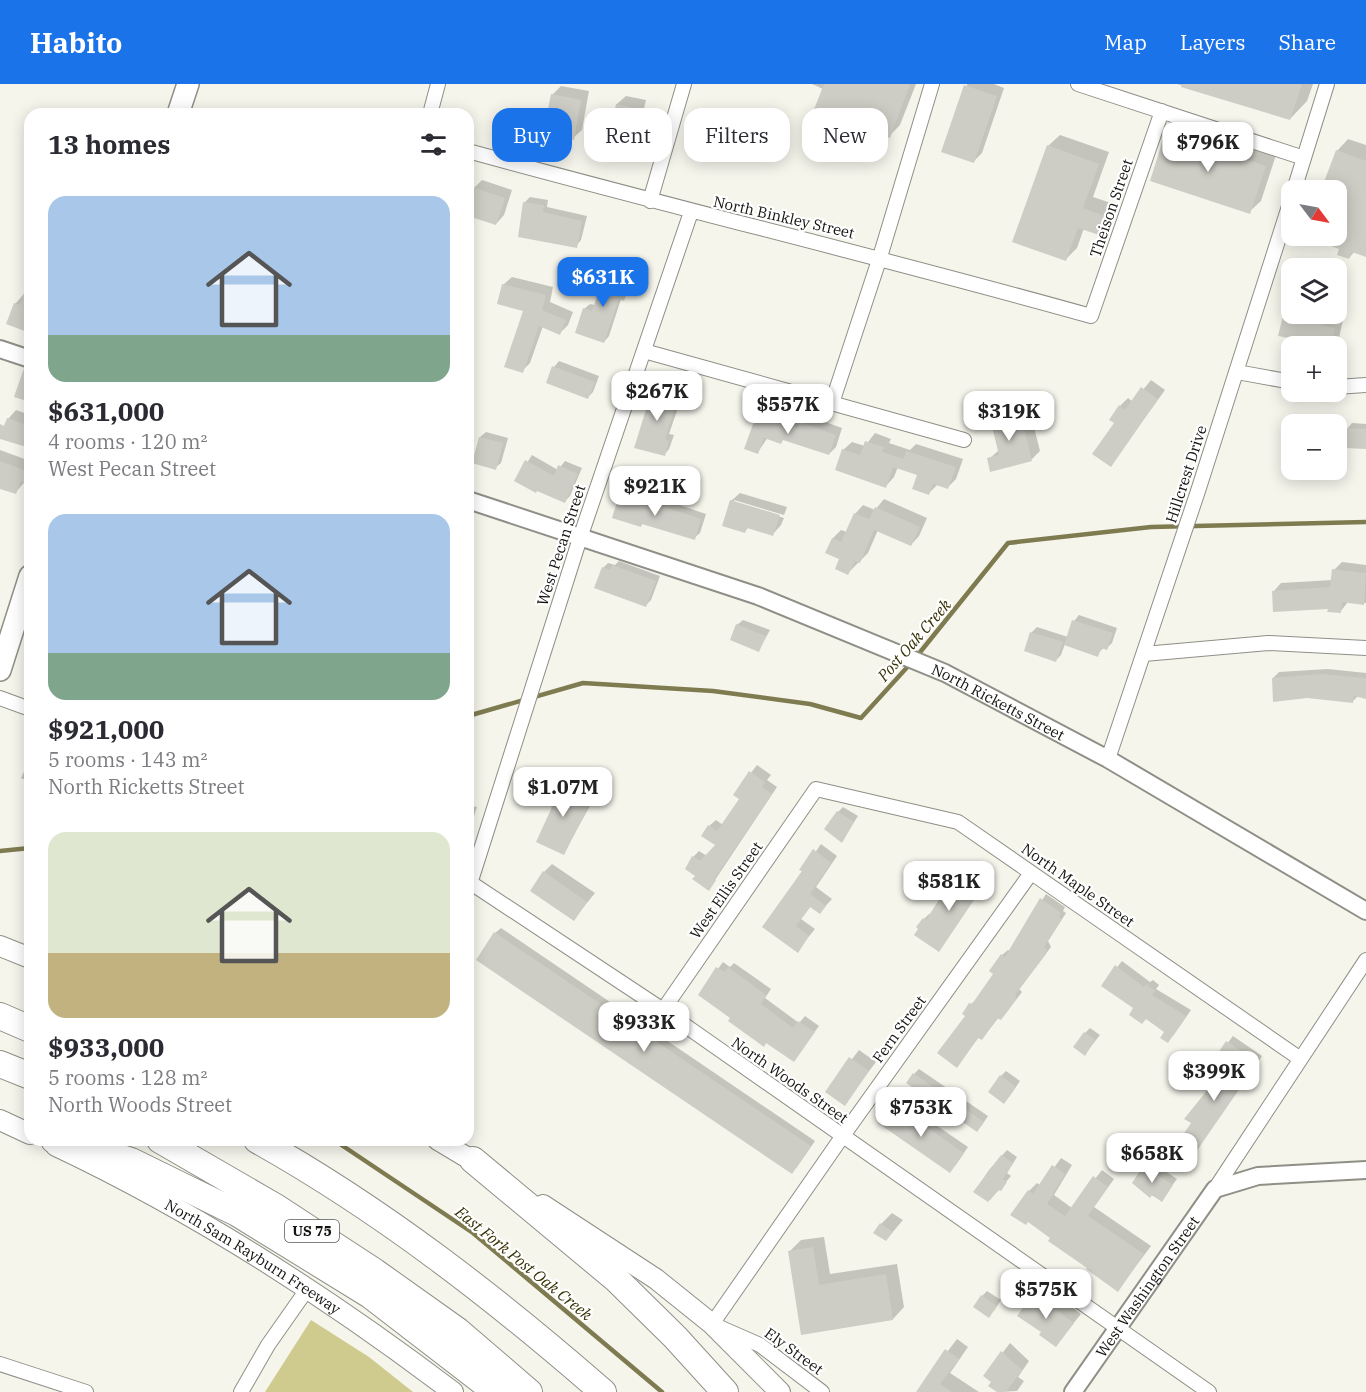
<!DOCTYPE html>
<meta charset="utf-8">
<style>
body{margin:0;font-family:"IBM Plex Serif",serif;background:#f7f7f7;color:#2b2b33;height:100vh;display:flex;flex-direction:column;font-size:22px;white-space:nowrap}
*{box-sizing:border-box;margin:0}
p{font-size:20px;color:#7c7c81}
.icon{flex:none;width:33px;height:33px;fill:none;stroke:currentColor;stroke-width:2;stroke-linecap:round;stroke-linejoin:round}
.map{position:relative;flex:1;overflow:hidden}
.panel{position:absolute;left:24px;top:24px;width:450px;height:1038px;display:flex;flex-direction:column;background:#fff;border-radius:18px;box-shadow:0 3px 15px #0003}
.panel>*{flex:none}
.hud{position:absolute;left:492px;top:24px;width:570px;height:54px;display:flex;gap:12px}
.needle{width:39px;rotate:122deg}
.fabs{position:absolute;left:1281px;top:96px;display:grid;gap:12px}
.fabs a{display:grid;place-items:center;width:66px;height:66px;border-radius:12px;background:#fff;box-shadow:0 3px 15px #0003;font-size:30px}
.price{position:absolute;translate:-50% -51px;padding:0 14px;border-radius:12px;background:#fff;color:#222;font-size:20px;line-height:39px;filter:drop-shadow(0 2px 3px #0008)}
.price::after{content:'';position:absolute;left:50%;top:36px;width:18px;height:14px;margin-left:-9px;background:inherit;clip-path:polygon(0 0,100% 0,50% 100%)}
.price.selected{background:#1a73e8;color:#fff}
ul{padding:0;list-style:none}
li{display:grid;align-content:center;gap:12px;height:318px;padding:0 24px}
li span{display:grid;place-items:center;height:186px;border-radius:18px;color:#555}
li>.icon{margin-inline-start:auto}
span .icon{width:108px;height:108px;fill:#fffc;stroke-width:1}
li b{font-size:26px}
h2{display:flex;justify-content:space-between;align-items:center;height:72px;padding:0 24px;font-size:26px}
.chip{padding:0 21px;border-radius:18px;background:#fff;box-shadow:0 3px 15px #0003;font-size:21px;line-height:54px}
.chip.selected{background:#1a73e8;color:#fff}
header{display:flex;align-items:center;gap:36px;box-sizing:border-box;height:84px;padding:0 30px;background:#1a73e8;color:#fff}
header strong{font-size:28px}
nav{display:flex;gap:33px;margin-inline-start:auto;font-size:21px}
.map>svg:first-child{display:block}
.green{fill:#cfcb8f}
.shadow{fill:#0003}
.lines{fill:none;stroke-linecap:round;stroke-linejoin:round}
.stream{stroke:#7f7b50;stroke-width:4.5}
.building{fill:#cecdc5}
.minor-casing{stroke:#8f8f87;stroke-width:16}
.tertiary-casing{stroke:#8f8f87;stroke-width:20}
.secondary-casing{stroke:#8f8f87;stroke-width:22}
.primary-casing{stroke:#8f8f87;stroke-width:24}
.motorway-casing{stroke:#8f8f87;stroke-width:28}
.minor{stroke:#fff;stroke-width:14}
.tertiary{stroke:#fff;stroke-width:16}
.secondary{stroke:#fff;stroke-width:20}
.primary{stroke:#fff;stroke-width:21}
.motorway{stroke:#fff;stroke-width:26}
.labels{text-anchor:middle;dominant-baseline:central;stroke-width:4.5;stroke-linejoin:round;paint-order:stroke}
.shield{fill:#fff;stroke:#5a5a58;stroke-width:1.5}
.shield-label{font-size:14px;font-weight:bold;fill:#131310}
.street-label{font-size:15px;fill:#131310;stroke:#fff}
.water-label{font-size:16px;font-style:italic;fill:#343000;stroke:#fff}
</style>
<header>
<strong>Habito</strong>
<nav><a>Map</a><a>Layers</a><a>Share</a></nav>
</header>
<div class="map">
<svg width="1366" height="1308" viewBox="0 0 1366 1308">
<rect width="100%" height="100%" fill="#f5f5ec"/>
<path class="green" d="M311 1236 369 1273 413 1308H265Z"/>
<path class="shadow" d="M812 0H916L900 41 889 52 842 35 839 43 828 54 823 5Z
M967 0H994L1004 4 982 69 974 77Z
M1177 0H1313L1307 17 1290 35Z
M561 2 589 7 582 46 573 54 552 11Z
M626 12 646 16 636 59 627 68 607 63 617 20Z
M1178 39 1276 71 1261 117 1249 128 1167 50Z
M1060 51 1109 68 1093 113 1117 121 1110 138 1099 150 1084 144 1077 164 1065 176 1048 62Z
M1348 55 1366 61V171L1355 167 1349 174 1341 164 1307 152H1336V106H1323L1337 67Z
M482 96 512 106 504 131 496 140 468 131 474 104Z
M530 113 548 116 547 123 587 132 581 156 576 162 524 119Z
M613 182 636 191 629 210 621 215 609 252 604 258 584 225 590 220 595 221 607 188Z
M30 193V247L15 220 24 210Z
M512 193 553 203 550 218 573 228 568 241 560 249 543 242 530 279 522 287 525 226 503 201Z
M1292 222V230H1329L1328 233 1343 236 1339 254 1330 262 1280 251 1285 228Z
M559 277 599 292 593 308 588 313 548 298 554 283Z
M1151 296 1165 306 1111 381 1120 322 1128 314 1133 318Z
M660 298 684 306 669 350 674 351 669 365 664 371 655 304Z
M1028 319 1040 367 1032 375 991 386 989 375 999 366 991 335 1000 326Z
M765 322 804 336 809 332 842 344 836 363 829 370 784 355 768 353 758 368V329Z
M16 326 30 331V363L8 335Z
M1291 332H1316V340H1292V355L1286 354V337Z
M1352 339 1366 340V364L1347 345Z
M486 348 508 354 501 379 495 384 480 353Z
M875 349 891 355 889 359 910 366 916 360 963 375 956 395 948 403 938 400 929 409 919 390 898 383 894 393 886 402 843 366 852 358 865 362Z
M0 366 30 377V392L15 409 0 403Z
M532 371 558 386 565 377 582 384 570 412 564 418 516 396Z
M626 403 706 430 700 449 694 454 644 439 641 441 621 409Z
M740 409 787 423 784 431 734 416V419L784 434 781 441 773 450 749 443 745 447 731 417Z
M884 415 927 434 919 452 911 461 878 446 868 469 848 489 833 454 841 446 847 448 855 430 863 421 875 426Z
M619 477 660 492 651 516 646 521 603 484 608 479 615 481Z
M1342 478 1366 481V519L1348 518 1340 528 1274 507 1281 499 1333 496 1334 486Z
M1079 531 1117 544 1112 559 1107 564 1104 563 1097 571 1065 560 1061 571 1056 576 1026 567 1032 548 1037 543 1068 553 1074 537Z
M743 536 770 546 759 566 737 541Z
M1328 585 1366 589V613L1359 611 1352 618 1273 594 1279 588Z
M30 675V698L21 694Z
M757 681 771 691 767 696 777 703 709 805 697 791 693 773 699 767 707 772 717 761 709 742 716 736 723 741 741 714 735 710Z
M566 694 597 709 564 769 554 722 561 699Z
M468 721 477 723 468 750Z
M843 723 858 732 842 757 838 728Z
M821 760 837 772 816 803 832 815 820 828 811 822 801 835 815 845 797 867 764 843Z
M552 780 595 809 574 835 544 788Z
M978 784 990 792 939 866 924 835 929 830 931 831 944 812 949 807 951 808 969 785 974 788Z
M1046 810 1065 823 1063 827 1066 829 1048 857 1051 863 1019 905 1022 908 1006 929 1001 934 999 933 982 955 979 953 957 982 971 920 977 915 995 890 1002 871 1008 866 1010 867Z
M501 844 815 1057 797 1083 792 1088 495 849Z
M1122 877 1150 898 1153 896 1159 901 1156 905 1191 926 1173 952 1103 901Z
M723 878 730 883 734 879 771 905 765 914 799 939 805 932 819 942 794 976 700 910Z
M1090 944 1100 951 1085 970V949Z
M1233 952 1262 972 1187 1079 1193 1039 1215 1000 1220 995 1222 996 1232 982 1218 972Z
M859 966 876 978 844 1020 827 1008Z
M919 985 988 1032 982 1041 977 1046 914 990Z
M1006 987 1020 997 1009 1013 1001 992Z
M898 1015 968 1063 955 1082 893 1020Z
M1007 1066 1017 1073 1007 1089 1011 1092 990 1116 975 1107 989 1086Z
M1061 1074 1072 1081 1054 1111 1072 1124 1102 1086 1114 1095 1094 1123 1151 1162 1118 1206 1052 1154 1029 1107 1037 1099 1041 1102Z
M1150 1077 1177 1095 1161 1116 1141 1106 1134 1098Z
M892 1129 903 1136 886 1156 881 1140Z
M824 1153 830 1190 897 1180 904 1223 893 1235 802 1249 790 1167 801 1156Z
M1040 1204 1057 1212 1081 1230 1056 1261 1043 1248 1032 1213Z
M987 1207 1001 1216 994 1227 982 1212Z
M957 1255 968 1263 950 1289 979 1308H925L920 1304Z
M1010 1259 1029 1277 1018 1293 1024 1297 1017 1307 999 1308 993 1298 985 1292Z"/>
<g class="lines">
<path class="stream" d="M917 572 1008 459 1151 443 1366 438
M468 632 583 599 713 607 810 620 861 634 911 579
M0 767 30 764
M334 1056 473 1149 662 1308"/>
</g>
<path class="building" d="M824 0H910L890 54 836 34 828 56 814 51 822 31 813 28Z
M1182 0H1302L1290 36 1181 3Z
M964 1 997 12 974 79 941 68Z
M551 10 581 16 574 56 543 50Z
M616 20 638 25 628 69 606 64Z
M1165 49 1266 82 1250 130 1150 97Z
M1047 61 1099 80 1083 124 1106 133 1099 151 1078 144 1066 177 1012 158Z
M1336 66 1366 77V173L1352 168 1349 175 1337 171 1339 165 1307 153 1336 152V106H1321Z
M472 103 505 114 496 141 468 132V116Z
M523 118 544 121 543 128 582 137 577 164 518 153Z
M606 187 631 196 624 217 619 215 604 259 575 249 583 224 592 227Z
M29 196H30V249L6 240 14 219 20 221Z
M502 200 546 211 542 226 566 236 560 251 539 242 523 289 504 283 523 227 497 220Z
M1284 228 1322 236 1321 241 1335 244 1331 262 1278 252Z
M552 282 595 298 588 315 546 299Z
M24 284 30 285V318L14 313Z
M653 303 679 311 665 355 669 357 665 372 634 364Z
M1141 303 1158 315 1111 383 1092 370 1114 339 1109 336 1119 321 1125 326Z
M1020 327 1032 377 990 388 987 374 999 371 990 334Z
M757 329 798 344 800 338 836 351 829 371 783 356 781 360 764 354 758 370 744 365Z
M7 334 30 342V364L0 355V340L4 342Z
M1345 344 1366 345V365L1345 364Z
M479 353 503 359 496 386 472 379Z
M865 357 884 363 882 368 904 375 906 367 956 383 948 405 933 400 929 411 912 405 917 391 893 383 886 404 835 386 842 365 860 371Z
M525 376 554 392 558 381 578 390 565 419 537 407 536 409 514 397Z
M0 377 29 388 25 399 21 397 16 410 0 405Z
M620 408 701 435 695 456 642 440 641 443 612 434Z
M730 416 780 431 773 452 747 444 745 449 722 442Z
M875 423 920 443 911 462 874 446 860 479 855 477 848 491 835 485 839 475 825 469 832 454 841 458 854 429 869 435Z
M612 481 656 497 646 523 594 504 602 483 610 486Z
M1332 485 1366 489 1364 521 1342 518 1341 529 1327 528 1328 525 1273 528 1272 507 1330 503Z
M1072 536 1113 549 1107 566 1101 564 1098 573 1064 561Z
M736 540 766 552 759 568 730 556Z
M1030 548 1063 558 1056 578 1024 567Z
M1321 590 1366 594V615L1354 612 1353 619 1307 614 1273 618 1272 594Z
M749 687 765 698 762 703 772 710 714 795 716 796 709 807 692 795 695 792 685 785 692 772 700 777 715 761 701 752 708 741 717 747 739 715 733 711Z
M559 698 592 715 564 771 536 758 552 723 548 721Z
M837 727 854 738 842 759 824 745Z
M813 765 831 779 810 810 826 822 820 830 810 823 796 842 809 852 798 869 762 843 802 787 799 786Z
M543 787 587 818 574 837 530 807Z
M972 788 986 798 939 868 914 851 918 845 916 843 923 834 926 836 942 811 946 814 963 790 968 793Z
M1040 814 1061 829 1059 833 1062 835 1044 863 1047 865 1046 870 1015 911 1017 914 1001 936 997 934 982 956 978 954 957 984 937 969 965 932 962 930 969 919 972 920 993 890 989 887 1001 870 1005 873Z
M494 848 811 1062 792 1090 476 876Z
M1115 881 1144 903 1146 900 1155 907 1152 911 1186 932 1168 959 1160 954 1164 948 1146 935 1142 940 1129 931 1133 924 1101 902Z
M716 883 725 888 728 883 766 911 761 920 793 944 798 937 815 948 794 978 766 959 764 963 753 955 728 937 730 934 698 911Z
M1084 948 1095 956 1085 972 1073 963Z
M1226 957 1258 978 1187 1081 1170 1070 1191 1039 1184 1035 1213 999 1217 1002 1230 982 1216 972Z
M849 973 869 987 845 1022 825 1008Z
M913 989 984 1038 977 1048 906 999Z
M1000 991 1016 1003 1004 1020 988 1008Z
M892 1019 964 1069 950 1089 878 1039Z
M1001 1071 1013 1079 1003 1095 1007 1098 1001 1107 998 1106 988 1118 973 1108Z
M1052 1081 1065 1090 1047 1120 1065 1132 1093 1092 1108 1103 1088 1132 1144 1170 1118 1208 1086 1185 1087 1184 1048 1157 1050 1154 1028 1138 1026 1141 1010 1131 1028 1106 1033 1110Z
M1143 1082 1173 1101 1162 1118 1152 1111 1150 1114 1132 1099Z
M880 1139 893 1148 886 1157 873 1149Z
M813 1163 819 1201 886 1190 893 1236 801 1251 788 1167Z
M981 1211 997 1222 989 1234 973 1223Z
M1031 1212 1048 1220 1074 1239 1056 1263 1039 1251 1041 1248 1017 1232Z
M945 1265 959 1275 940 1300 952 1308H916Z
M1001 1267 1022 1286 1006 1308H997L988 1302 991 1298 983 1292Z"/>
<g class="lines">
<defs>
<path id="minor" d="M1078 0 1304 74
M430 30 438 0
M468 67C675 124 884 174 1091 232L1162 27
M1294 106 1327 0
M650 117 684 0
M644 267 964 356
M1237 288 1292 298
M1336 303 1366 301
M832 319 880 173 932 0
M1144 570 1268 559 1366 564
M0 614 30 625
M1108 675 1198 407 1292 113
M468 797 663 926 1209 1308
M468 806 580 454 691 128
M663 926 816 705 958 738 1299 974
M1215 1105 1366 876
M0 1280 86 1308
M241 1308 268 1261 308 1204
M822 1308 760 1261 712 1240 842 1053 1031 789"/>
<g id="tertiary">
<path d="M0 265 30 275"/>
<path id="s1" d="M468 416 758 512 945 589 1108 675 1366 827"/>
<path id="s2" d="M1073 1308 1215 1105 1258 1092 1366 1086"/>
</g>
<g id="secondary">
<path d="M0 862 30 874"/>
<path d="M0 1036 30 1050"/>
<path d="M438 1056 483 1083"/>
<path id="s3" d="M56 1062C198 1129 329 1214 453 1308"/>
<path d="M543 1121 656 1195 712 1240 780 1308"/>
</g>
<path id="primary" d="M178 30 188 0
M0 586 30 492"/>
<path id="motorway" d="M0 932 30 945
M0 980 30 992
M54 1056 83 1061 131 1077 237 1129 370 1211 496 1308
M160 1056 274 1122 375 1188 458 1247 529 1308
M257 1056C382 1126 495 1214 603 1308
M473 1076 616 1195 675 1253 725 1308"/>
</defs>
<use href="#minor" class="minor-casing"/>
<use href="#tertiary" class="tertiary-casing"/>
<use href="#secondary" class="secondary-casing"/>
<use href="#primary" class="primary-casing"/>
<use href="#motorway" class="motorway-casing"/>
<use href="#minor" class="minor"/>
<use href="#tertiary" class="tertiary"/>
<use href="#secondary" class="secondary"/>
<use href="#primary" class="primary"/>
<use href="#motorway" class="motorway"/>
</g>
<g class="labels">
<rect class="shield" x="285" y="1136" width="54" height="22" rx="4.5"/>
<g class="shield-label">
<text x="312" y="1147">US 75</text>
</g>
<g class="street-label">
<text transform="translate(1111 124) rotate(-71)">Theison Street</text>
<text transform="translate(784 133) rotate(13)">North Binkley Street</text>
<text transform="translate(1186 390) rotate(-72)">Hillcrest Drive</text>
<text transform="translate(561 461) rotate(-72)">West Pecan Street</text>
<text stroke="none"><textPath href="#s1" startOffset="568">North Ricketts Street</textPath></text>
<text transform="translate(1078 801) rotate(35)">North Maple Street</text>
<text transform="translate(726 806) rotate(-55)">West Ellis Street</text>
<text transform="translate(899 945) rotate(-54)">Fern Street</text>
<text transform="translate(790 996) rotate(35)">North Woods Street</text>
<text stroke="none"><textPath href="#s3" startOffset="226">North Sam Rayburn Freeway</textPath></text>
<text stroke="none"><textPath href="#s2" startOffset="129">West Washington Street</textPath></text>
<text transform="translate(794 1267) rotate(36)">Ely Street</text>
</g>
<g class="water-label">
<text transform="translate(914 556) rotate(-49)">Post Oak Creek</text>
<text transform="translate(524 1179) rotate(39)">East Fork Post Oak Creek</text>
</g>
</g>
</svg>
<div class="fabs">
<a><svg class="needle" viewBox="-14 -14 28 28"><path d="M0-13l5 13h-10z" fill="#e53935"/><path d="M0 13l5-13h-10z" fill="#7c7c81"/></svg></a>
<a><svg class="icon" aria-label="layers" viewBox="0 0 24 24"><path d="M12 4l9 5-9 5-9-5zM3 14l9 5 9-5"/></svg></a>
<a>+</a>
<a>−</a>
</div>
<b class="price" style="left:1208px;top:89px">$796K</b>
<b class="price selected" style="left:603px;top:224px">$631K</b>
<b class="price" style="left:657px;top:338px">$267K</b>
<b class="price" style="left:788px;top:351px">$557K</b>
<b class="price" style="left:1009px;top:358px">$319K</b>
<b class="price" style="left:655px;top:433px">$921K</b>
<b class="price" style="left:563px;top:734px">$1.07M</b>
<b class="price" style="left:949px;top:828px">$581K</b>
<b class="price" style="left:644px;top:969px">$933K</b>
<b class="price" style="left:1214px;top:1018px">$399K</b>
<b class="price" style="left:921px;top:1054px">$753K</b>
<b class="price" style="left:1152px;top:1100px">$658K</b>
<b class="price" style="left:1046px;top:1236px">$575K</b>
<div class="hud">
<a class="chip selected">Buy</a>
<a class="chip">Rent</a>
<a class="chip">Filters</a>
<a class="chip">New</a>
</div>
<section class="panel">
<h2>13 homes<svg class="icon" aria-label="filters" viewBox="0 0 24 24"><path d="M4 7h16M4 17h16"/><circle cx="9" cy="7" r="2"/><circle cx="15" cy="17" r="2"/></svg></h2>
<ul>
<li><span style="background:linear-gradient(#a9c7e8 75%,#7fa58c 0)"><svg class="icon" aria-label="home" viewBox="0 0 24 24"><path d="M3 11l9-7 9 7M6 9v11h12V9"/></svg></span><div><b>$631,000</b><p>4 rooms · 120 m²</p><p>West Pecan Street</p></div></li>
<li><span style="background:linear-gradient(#a9c7e8 75%,#7fa58c 0)"><svg class="icon" aria-label="home" viewBox="0 0 24 24"><path d="M3 11l9-7 9 7M6 9v11h12V9"/></svg></span><div><b>$921,000</b><p>5 rooms · 143 m²</p><p>North Ricketts Street</p></div></li>
<li><span style="background:linear-gradient(#dfe7d0 65%,#c2b280 0)"><svg class="icon" aria-label="home" viewBox="0 0 24 24"><path d="M3 11l9-7 9 7M6 9v11h12V9"/></svg></span><div><b>$933,000</b><p>5 rooms · 128 m²</p><p>North Woods Street</p></div></li>
</ul>
</section>
</div>
